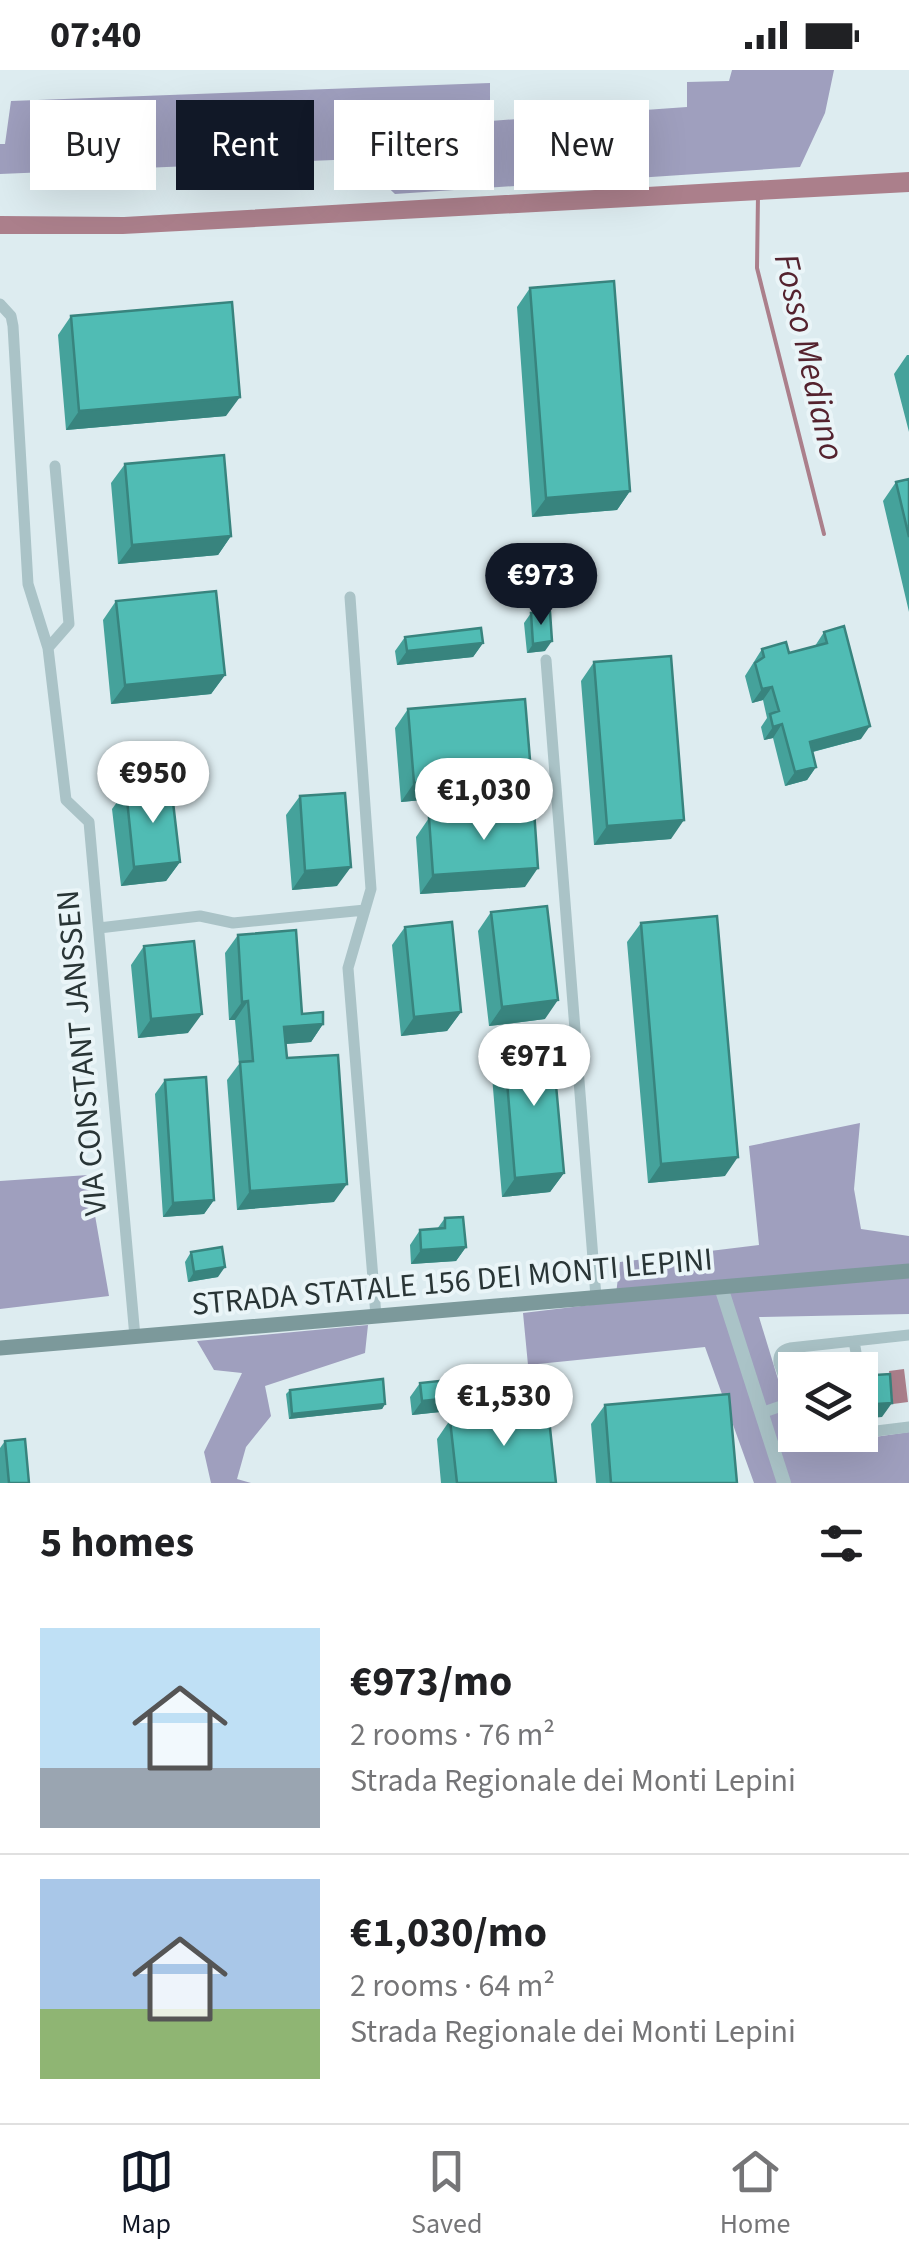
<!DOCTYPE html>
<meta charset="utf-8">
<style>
body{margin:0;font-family:"Source Sans 3",sans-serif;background:#f6f6f6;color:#202124;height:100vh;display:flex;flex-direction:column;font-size:38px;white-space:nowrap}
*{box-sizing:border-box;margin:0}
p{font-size:32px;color:#757577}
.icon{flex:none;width:55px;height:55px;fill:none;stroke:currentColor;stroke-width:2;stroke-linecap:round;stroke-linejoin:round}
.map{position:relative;height:1413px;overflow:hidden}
.panel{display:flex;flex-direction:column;background:#fff;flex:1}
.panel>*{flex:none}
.top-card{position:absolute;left:30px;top:30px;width:850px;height:90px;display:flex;gap:20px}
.controls{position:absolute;left:778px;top:1282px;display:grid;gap:20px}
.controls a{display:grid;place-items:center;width:100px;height:100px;border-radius:0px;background:#fff;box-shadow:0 10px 40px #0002;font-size:50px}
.price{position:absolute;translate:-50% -85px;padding:0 22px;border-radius:35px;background:#fff;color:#222;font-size:32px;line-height:65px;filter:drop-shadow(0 2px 5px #0008)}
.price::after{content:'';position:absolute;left:50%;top:60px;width:30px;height:22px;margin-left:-15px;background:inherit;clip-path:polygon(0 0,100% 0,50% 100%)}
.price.on{background:#111827;color:#fff}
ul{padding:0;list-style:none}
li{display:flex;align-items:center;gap:30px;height:250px;padding:0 40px}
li+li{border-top:2px solid #e0e0e0}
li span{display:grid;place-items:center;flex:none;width:280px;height:200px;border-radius:0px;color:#555}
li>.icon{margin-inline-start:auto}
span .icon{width:120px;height:120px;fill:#fffc;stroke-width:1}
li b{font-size:42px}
h2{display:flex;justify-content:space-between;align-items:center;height:120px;padding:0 40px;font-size:42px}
.pill{padding:0 35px;border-radius:0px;background:#fff;box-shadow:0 10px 40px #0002;font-size:35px;line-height:90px}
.pill.on{background:#111827;color:#fff}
.status{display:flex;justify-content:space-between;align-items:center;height:70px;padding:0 50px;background:#fff;direction:ltr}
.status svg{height:28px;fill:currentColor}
.tabs{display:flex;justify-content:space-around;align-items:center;height:140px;border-top:2px solid #e0e0e0;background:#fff;font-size:28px;color:#757577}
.tabs a{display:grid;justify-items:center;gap:5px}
.tabs .on{color:#111827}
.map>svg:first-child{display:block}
.green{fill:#9f9fbe}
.water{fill:#ab7f8b}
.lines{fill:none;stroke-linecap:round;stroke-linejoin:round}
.stream{stroke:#ab7f8b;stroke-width:4}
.minor{stroke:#aac3c7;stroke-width:11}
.tertiary{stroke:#aac3c7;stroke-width:14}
.secondary{stroke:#7c999b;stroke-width:15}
.wall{fill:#45a29b}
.shaded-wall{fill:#38847e}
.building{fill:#50bcb4;stroke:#38847e;stroke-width:2.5}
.labels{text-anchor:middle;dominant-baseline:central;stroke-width:8;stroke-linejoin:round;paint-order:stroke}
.street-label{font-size:32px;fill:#293536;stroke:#eaf5f8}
.water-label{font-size:35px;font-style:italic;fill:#54222e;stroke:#eaf5f8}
</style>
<div class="status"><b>07:40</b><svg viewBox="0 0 49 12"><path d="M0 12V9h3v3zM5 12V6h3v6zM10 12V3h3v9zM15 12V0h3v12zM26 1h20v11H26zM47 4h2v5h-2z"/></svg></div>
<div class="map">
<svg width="909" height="1413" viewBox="0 0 909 1413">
<rect width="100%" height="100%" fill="#ddecf0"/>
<path class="green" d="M732 0H834L825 43 800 97 395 124 358 89 0 104V74H5L11 31 490 13V51L687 37V12L729 11Z
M860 1053 854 1119 861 1159 909 1166V1244L759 1247 799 1378 909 1362V1413H754L705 1277 528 1295 523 1243 615 1232 620 1192 759 1175 749 1076Z
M88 1105 109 1226 0 1239V1111Z
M368 1255 365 1283 265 1316 271 1346 246 1377 237 1409 251 1413H211L204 1382 242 1303 214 1300 197 1271Z"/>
<path class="water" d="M909 102V122L123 164H0V146L124 147Z
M904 1299 908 1332 893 1334 889 1301Z"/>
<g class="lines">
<path class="stream" d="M758 125 757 198 824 464"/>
<path class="minor" d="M0 234 11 246 13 256 28 514 48 578 66 730 89 752 135 1267
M350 527 371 819 348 898 376 1246
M48 578 69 554 55 396
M546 590 596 1227
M99 858 200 846 233 853 365 840
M854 1271 859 1300
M795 1337 779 1293C778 1284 782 1280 790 1278L909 1265
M761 1343 793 1332
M860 1363 909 1357
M813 1365 823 1367 839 1365"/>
<path class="tertiary" d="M721 1217 784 1413"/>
<path class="secondary" d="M0 1278 909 1201"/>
</g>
<path class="wall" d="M530 218 630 421 617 440 532 447 517 237Z
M71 246 226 346 66 360 58 265Z
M907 285H909V362L894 304Z
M125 394 231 466 218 485 118 494 111 413Z
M909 409V542L883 431 896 412Z
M116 531 225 605 211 624 111 634 103 550Z
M531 543 545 581 527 583 524 553Z
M824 562 861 669 813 682 816 697 807 710 785 716 773 668 764 670 761 657 767 648 763 630 752 633 745 606 762 579 789 583 815 576Z
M405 567 483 573 473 587 397 595 395 581Z
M594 592 671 769 594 775 581 611Z
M408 639 518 721 401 732 395 658Z
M126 720 180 792 166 811 121 816 112 739Z
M300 726 337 816 292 820 286 745Z
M429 748 525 817 420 824 416 767Z
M491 842 545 949 489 956 478 861Z
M641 853 725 1106 648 1113 627 872Z
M405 857 461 942 447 961 401 966 392 875Z
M238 865 302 944 323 954 311 972 286 974 287 988 334 1132 237 1140 227 1010 239 994 235 950H229L225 883Z
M144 876 188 963 138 968 131 895Z
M504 975 564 1103 550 1122 502 1127 491 994Z
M165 1010 214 1130 204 1144 163 1147 155 1024Z
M445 1148 466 1177 456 1191 411 1194 410 1175 420 1160 437 1159Z
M191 1182 218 1207 188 1212 185 1192Z
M420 1313 534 1332 412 1345 410 1327Z
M290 1320 385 1334 382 1339 289 1349 286 1324Z
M605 1335 737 1413H596L591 1354Z
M450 1350 556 1413H441L437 1369Z
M5 1371 29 1413H0V1378Z"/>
<path class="shaded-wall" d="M240 327 226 346 66 360 79 341Z
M630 421 617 440 532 447 546 428Z
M231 466 218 485 118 494 132 475Z
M552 571 545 581 527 583 533 574Z
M483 573 473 587 397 595 407 581Z
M225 605 211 624 111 634 125 615Z
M772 617 763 630 752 633 762 619Z
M782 654 773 668 764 670 773 657Z
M870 656 861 669 800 685 810 672Z
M816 697 807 710 785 716 795 702Z
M531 702 518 721 401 732 414 713Z
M684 750 671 769 594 775 607 756Z
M180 792 166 811 121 816 134 797Z
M351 797 337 816 292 820 305 801Z
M538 798 525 817 420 824 433 805Z
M558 930 545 949 489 956 502 937Z
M248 931 235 950H229L242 932Z
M461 942 447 961 401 966 414 947Z
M202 944 188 963 138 968 151 949Z
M323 954 311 972 272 975 284 957Z
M738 1087 725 1106 648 1113 661 1094Z
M564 1103 550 1122 502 1127 515 1108Z
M347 1114 334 1132 237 1140 250 1121Z
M214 1130 204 1144 163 1147 173 1133Z
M466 1177 456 1191 411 1194 421 1180Z
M225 1197 218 1207 188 1212 194 1202Z
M544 1318 534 1332 412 1345 422 1331Z
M892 1333 882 1347 860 1349V1335Z
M385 1334 382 1339 289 1349 292 1344Z"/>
<path class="building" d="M614 211 630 421 546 428 530 218Z
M232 232 240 327 79 341 71 246Z
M224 385 231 466 132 475 125 394Z
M909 409V467L896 412Z
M216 521 225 605 125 615 116 531Z
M550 542 552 571 533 574 531 543Z
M844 556 870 656 810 672 816 697 795 702 782 654 773 657 770 644 779 641 772 617 762 619 755 593 764 587 762 579 786 572 789 583 827 573 824 562Z
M481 558 483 573 407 581 405 567Z
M671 586 684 750 607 756 594 592Z
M525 629 531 702 414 713 408 639Z
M171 715 180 792 134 797 126 720Z
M345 723 351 797 305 801 300 726Z
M534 740 538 798 433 805 429 748Z
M547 836 558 930 502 937 491 842Z
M717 846 738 1087 661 1094 641 853Z
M452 852 461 942 414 947 405 857Z
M296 860 302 944 323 942V954L284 957 287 988 338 985 347 1114 250 1121 240 992 253 991 248 931 242 932 238 865Z
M194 871 202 944 151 949 144 876Z
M552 971 564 1103 515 1108 504 975Z
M206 1007 214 1130 173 1133 165 1010Z
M463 1147 466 1177 421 1180 420 1160 445 1158V1148Z
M222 1177 225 1197 194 1202 191 1182Z
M543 1300 544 1318 422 1331 420 1313Z
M890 1304 892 1333 860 1335V1306Z
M383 1309 385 1334 292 1344 290 1320Z
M729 1324 737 1413H611L605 1335Z
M548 1340 556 1413H457L450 1350Z
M25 1369 29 1413H9L5 1371Z"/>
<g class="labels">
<g class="street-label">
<text transform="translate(82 983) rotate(-95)">VIA CONSTANT JANSSEN</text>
<text transform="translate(452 1212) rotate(-5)">STRADA STATALE 156 DEI MONTI LEPINI</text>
</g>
<g class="water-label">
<text transform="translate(809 287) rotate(77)">Fosso Mediano</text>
</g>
</g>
</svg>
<div class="controls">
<a><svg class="icon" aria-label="layers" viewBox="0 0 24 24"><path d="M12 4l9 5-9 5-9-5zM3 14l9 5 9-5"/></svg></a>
</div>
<b class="price on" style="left:541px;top:558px">€973</b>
<b class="price" style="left:153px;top:756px">€950</b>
<b class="price" style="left:484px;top:773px">€1,030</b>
<b class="price" style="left:534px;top:1039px">€971</b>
<b class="price" style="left:504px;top:1379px">€1,530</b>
<div class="top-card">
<a class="pill">Buy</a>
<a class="pill on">Rent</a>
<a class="pill">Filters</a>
<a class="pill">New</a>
</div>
</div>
<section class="panel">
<h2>5 homes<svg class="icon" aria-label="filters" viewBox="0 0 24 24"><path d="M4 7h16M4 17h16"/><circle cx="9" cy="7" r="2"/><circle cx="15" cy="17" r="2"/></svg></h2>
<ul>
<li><span style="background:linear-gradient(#bfe0f5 70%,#9aa5b1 0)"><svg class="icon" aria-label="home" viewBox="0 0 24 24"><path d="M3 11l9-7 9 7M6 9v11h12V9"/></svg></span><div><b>€973/mo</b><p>2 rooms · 76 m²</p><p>Strada Regionale dei Monti Lepini</p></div></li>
<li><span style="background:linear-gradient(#a9c7e8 65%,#8fb573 0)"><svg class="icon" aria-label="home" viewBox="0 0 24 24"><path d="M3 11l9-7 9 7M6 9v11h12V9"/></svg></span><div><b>€1,030/mo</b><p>2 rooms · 64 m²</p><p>Strada Regionale dei Monti Lepini</p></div></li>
</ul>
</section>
<nav class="tabs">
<a class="on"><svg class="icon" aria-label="map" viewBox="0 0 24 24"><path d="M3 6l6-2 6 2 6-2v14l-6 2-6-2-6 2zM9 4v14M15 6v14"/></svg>Map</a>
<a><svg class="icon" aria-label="saved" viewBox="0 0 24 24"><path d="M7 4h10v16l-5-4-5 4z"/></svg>Saved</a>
<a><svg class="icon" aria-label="home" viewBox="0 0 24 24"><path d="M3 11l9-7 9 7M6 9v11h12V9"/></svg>Home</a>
</nav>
